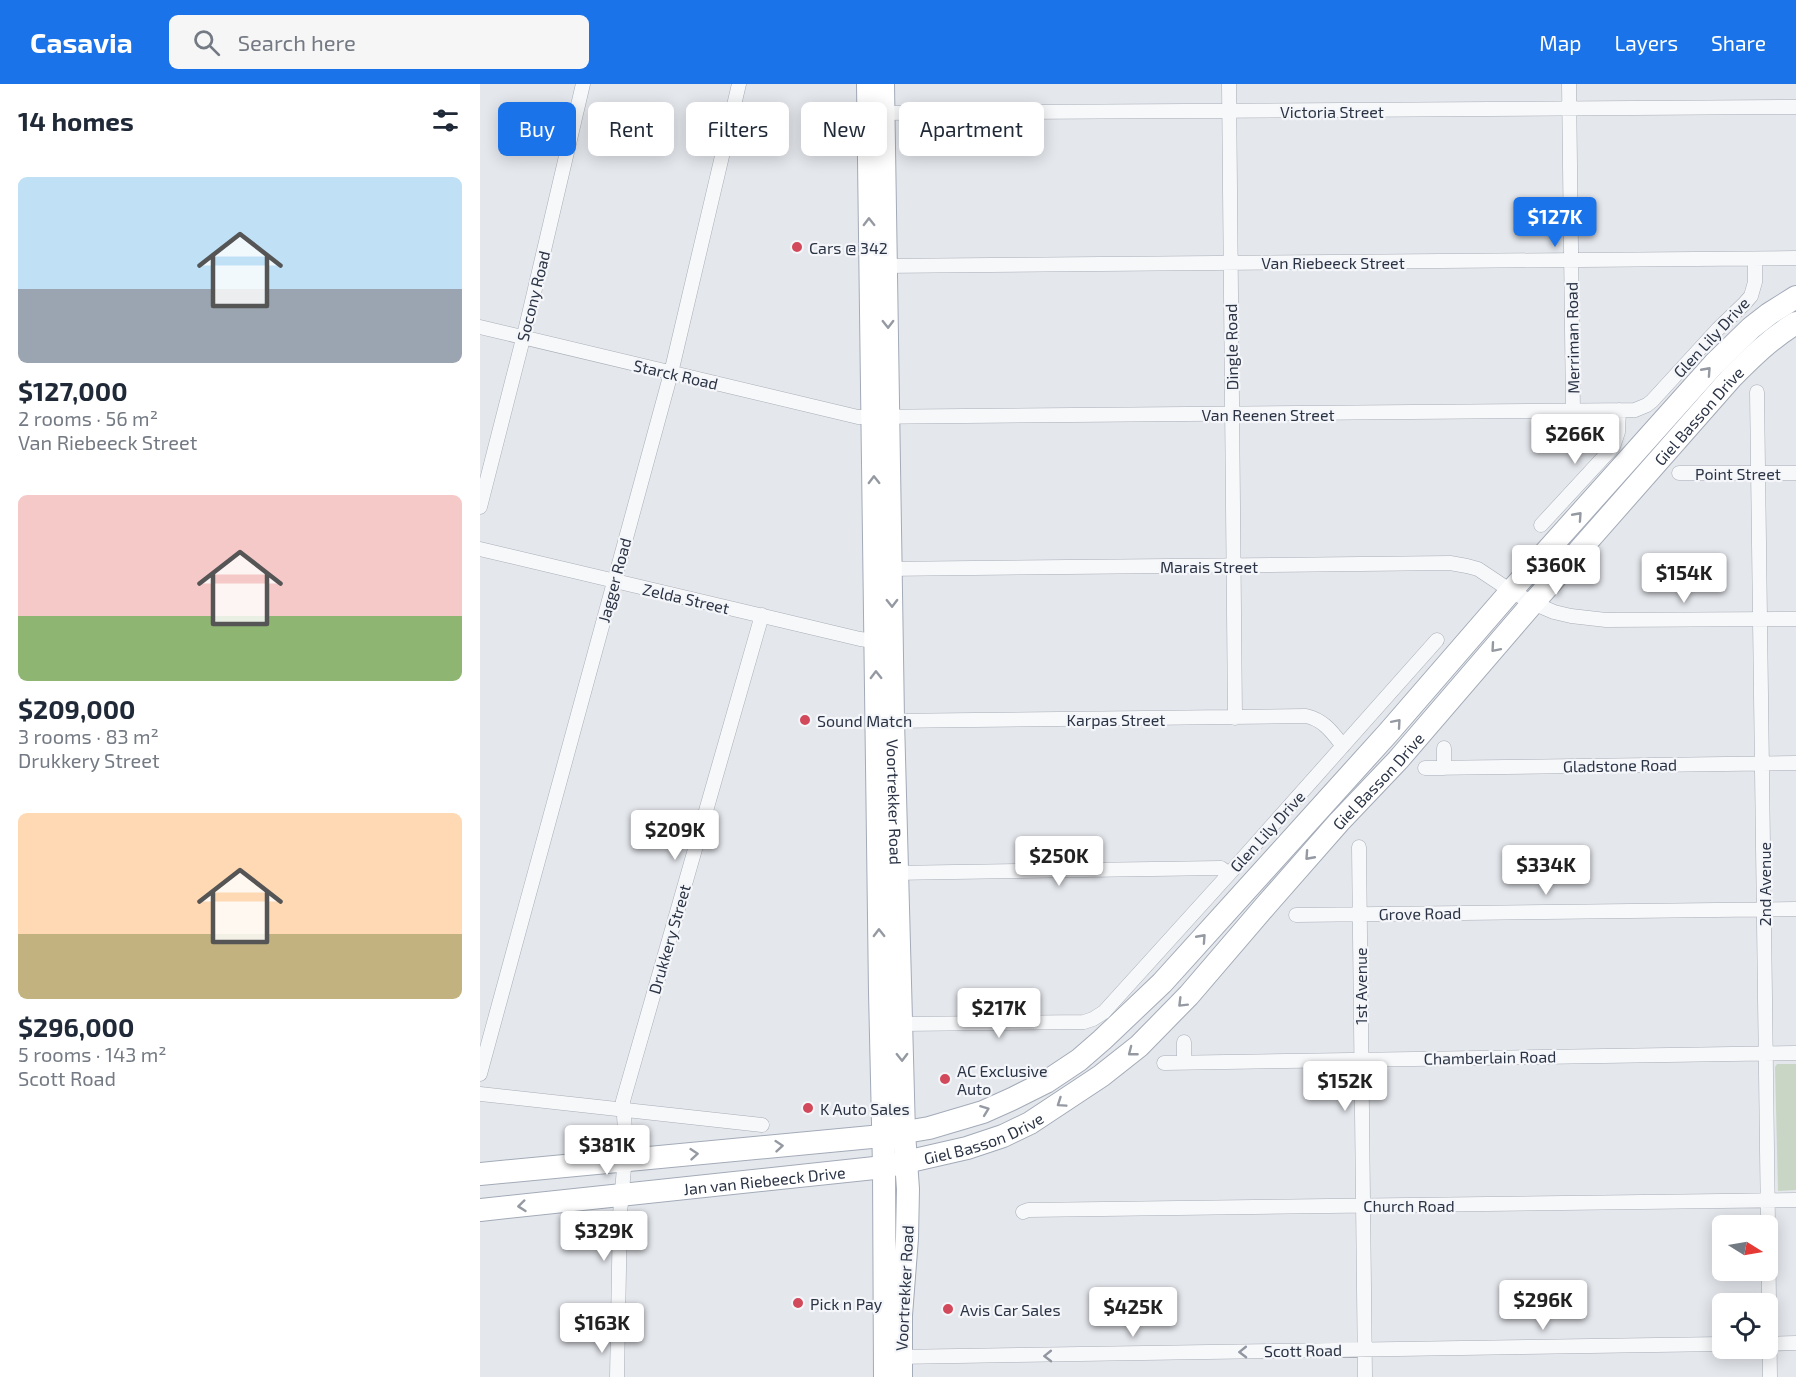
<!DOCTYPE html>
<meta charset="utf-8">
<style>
body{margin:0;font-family:"Exo 2",sans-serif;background:#f6f6f7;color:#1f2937;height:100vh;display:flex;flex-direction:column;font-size:22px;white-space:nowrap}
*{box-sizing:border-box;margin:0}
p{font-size:20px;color:#747a83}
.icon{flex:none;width:33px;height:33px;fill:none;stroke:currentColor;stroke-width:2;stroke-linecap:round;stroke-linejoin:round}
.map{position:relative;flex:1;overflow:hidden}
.sheet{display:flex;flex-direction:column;background:#fff;width:480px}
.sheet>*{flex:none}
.guide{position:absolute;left:18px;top:18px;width:570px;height:54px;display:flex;gap:12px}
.needle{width:39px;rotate:101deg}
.fabs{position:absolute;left:1232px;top:1131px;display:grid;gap:12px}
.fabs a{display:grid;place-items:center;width:66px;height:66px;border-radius:9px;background:#fff;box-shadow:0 3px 15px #0003;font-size:30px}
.price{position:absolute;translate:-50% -51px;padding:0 14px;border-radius:6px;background:#fff;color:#222;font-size:20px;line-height:39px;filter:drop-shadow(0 2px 3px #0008)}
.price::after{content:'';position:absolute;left:50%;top:36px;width:18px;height:14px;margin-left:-9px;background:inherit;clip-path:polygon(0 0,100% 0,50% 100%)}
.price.current{background:#1a73e8;color:#fff}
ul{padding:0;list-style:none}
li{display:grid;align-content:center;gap:12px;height:318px;padding:0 18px}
li span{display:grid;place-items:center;height:186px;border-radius:9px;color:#555}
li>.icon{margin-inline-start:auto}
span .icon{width:108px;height:108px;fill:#fffc;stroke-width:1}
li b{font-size:26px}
h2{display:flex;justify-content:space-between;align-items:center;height:72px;padding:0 18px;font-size:26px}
.pill{padding:0 21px;border-radius:9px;background:#fff;box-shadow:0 3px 15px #0003;font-size:21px;line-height:54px}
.pill.current{background:#1a73e8;color:#fff}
header{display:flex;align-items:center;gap:36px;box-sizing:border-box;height:84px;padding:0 30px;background:#1a73e8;color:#fff}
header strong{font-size:28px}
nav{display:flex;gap:33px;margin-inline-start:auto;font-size:21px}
.search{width:420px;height:54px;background:#f6f6f7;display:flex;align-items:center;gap:15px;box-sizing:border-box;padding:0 21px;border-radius:9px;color:#747a83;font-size:22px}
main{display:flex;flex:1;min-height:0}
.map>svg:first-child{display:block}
.green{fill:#c9d6c5}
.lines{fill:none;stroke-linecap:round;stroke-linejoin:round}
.street-casing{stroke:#a9aeb7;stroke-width:15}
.primary-casing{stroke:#a3abb8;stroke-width:24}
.street{stroke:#f7f8fa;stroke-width:14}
.primary{stroke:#fff;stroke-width:22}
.oneway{stroke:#959aa2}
.oneway2{stroke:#9196a0}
.poi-dot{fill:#d1495b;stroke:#f4f6f9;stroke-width:2}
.labels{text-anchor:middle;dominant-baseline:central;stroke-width:4.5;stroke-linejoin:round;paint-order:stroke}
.street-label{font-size:16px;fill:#2b3445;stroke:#f4f6f9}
.poi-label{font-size:16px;fill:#2b3445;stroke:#f4f6f9;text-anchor:start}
</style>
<header>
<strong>Casavia</strong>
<div class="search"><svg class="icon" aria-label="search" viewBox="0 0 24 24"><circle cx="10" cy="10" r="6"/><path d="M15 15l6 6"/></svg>Search here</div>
<nav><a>Map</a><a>Layers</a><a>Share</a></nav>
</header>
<main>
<section class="sheet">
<h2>14 homes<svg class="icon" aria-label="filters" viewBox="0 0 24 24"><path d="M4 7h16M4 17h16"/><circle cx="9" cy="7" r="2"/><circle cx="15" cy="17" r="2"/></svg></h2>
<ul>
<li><span style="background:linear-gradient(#bfe0f5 60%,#9aa5b1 0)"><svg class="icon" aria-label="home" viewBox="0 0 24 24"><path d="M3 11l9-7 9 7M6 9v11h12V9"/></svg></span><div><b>$127,000</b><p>2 rooms · 56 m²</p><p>Van Riebeeck Street</p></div></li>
<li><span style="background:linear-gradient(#f6c9c9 65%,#8fb573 0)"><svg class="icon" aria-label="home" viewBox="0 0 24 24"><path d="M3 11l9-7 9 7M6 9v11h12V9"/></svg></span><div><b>$209,000</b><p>3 rooms · 83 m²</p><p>Drukkery Street</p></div></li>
<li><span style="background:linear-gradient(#ffd9b3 65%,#c2b280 0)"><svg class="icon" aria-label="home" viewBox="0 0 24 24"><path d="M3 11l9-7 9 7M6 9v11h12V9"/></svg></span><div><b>$296,000</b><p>5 rooms · 143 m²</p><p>Scott Road</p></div></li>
</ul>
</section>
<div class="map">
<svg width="1316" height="1293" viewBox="0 0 1316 1293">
<rect width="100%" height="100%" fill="#e4e7ec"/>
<path class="green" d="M1297 980H1316V1106L1298 1107 1295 983Z"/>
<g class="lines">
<defs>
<path id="street" d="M749 0 755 634
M1089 0 1093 328
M397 29 1316 23
M401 182 1316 174
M0 243 378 333 1155 326 1167 321 1172 317 1238 245 1264 220 1271 212 1275 198V175
M1277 308 1290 1293
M1199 389H1316
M0 423 46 243 103 0
M1061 441 1133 363 1138 348 1139 326
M0 465 380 555 401 558
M403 485 970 479 987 482 998 485 1031 507 1053 519 1074 528 1091 532 1126 536 1316 535
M406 637 826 632C844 636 852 648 863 662
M945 684 1316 679
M964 684V664
M879 763 885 1293
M411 789 741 784 749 790
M816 831 1316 825
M421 940 604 938 613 935 624 928 749 790 957 556
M704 978V958
M684 979 1316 969
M0 990 191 289 259 0
M0 1010 282 1041
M543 1128 548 1126 1316 1116
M1287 1260 1316 1259
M416 1273 1242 1260
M137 1293 140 1130 146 1061 143 1017 282 531"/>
<g id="primary">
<path d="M388 0 400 908 404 1083 405 1293"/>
<path id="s1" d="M403 0 413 636 424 1049 428 1105 427 1154 421 1231V1293"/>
<path d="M0 1090 402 1052 449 1044 503 1028 532 1015 566 998 599 976 622 956 682 899 908 649 1031 507 1234 280 1271 244 1289 230 1316 213"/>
<path id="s2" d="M0 1126 404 1083 487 1064 523 1052 550 1039 621 992 659 962 709 911 787 820 859 738 918 676 1053 519 1251 294C1271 274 1291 254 1316 239"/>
</g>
</defs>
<use href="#street" class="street-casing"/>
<use href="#primary" class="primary-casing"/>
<use href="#street" class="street"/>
<use href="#primary" class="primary"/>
</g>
<defs><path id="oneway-chevron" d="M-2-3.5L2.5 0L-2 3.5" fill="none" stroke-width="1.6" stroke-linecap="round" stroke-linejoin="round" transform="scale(1.5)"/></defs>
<g class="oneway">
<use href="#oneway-chevron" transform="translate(389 138) rotate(-91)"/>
<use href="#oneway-chevron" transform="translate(408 240) rotate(89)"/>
<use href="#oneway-chevron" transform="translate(1227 287) rotate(-48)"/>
<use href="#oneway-chevron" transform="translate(394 396) rotate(-91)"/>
<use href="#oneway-chevron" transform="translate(1098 432) rotate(-48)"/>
<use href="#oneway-chevron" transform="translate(412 519) rotate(89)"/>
<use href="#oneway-chevron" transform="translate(1015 564) rotate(131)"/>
<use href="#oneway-chevron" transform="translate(396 591) rotate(-91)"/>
<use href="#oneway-chevron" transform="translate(917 639) rotate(-49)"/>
<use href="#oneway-chevron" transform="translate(829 772) rotate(132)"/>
<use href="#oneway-chevron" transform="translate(399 849) rotate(-91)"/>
<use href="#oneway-chevron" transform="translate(722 854) rotate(-48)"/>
<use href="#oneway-chevron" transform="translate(702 919) rotate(135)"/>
<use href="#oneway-chevron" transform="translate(652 968) rotate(142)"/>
<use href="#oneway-chevron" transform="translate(422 973) rotate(89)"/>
<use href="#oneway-chevron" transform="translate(581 1019) rotate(146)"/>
<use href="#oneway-chevron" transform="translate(505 1026) rotate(-21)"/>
<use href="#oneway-chevron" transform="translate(299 1062) rotate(-5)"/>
<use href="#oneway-chevron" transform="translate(214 1070) rotate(-5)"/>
<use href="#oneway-chevron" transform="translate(42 1122) rotate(174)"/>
</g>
<g class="oneway2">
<use href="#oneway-chevron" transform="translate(763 1268) rotate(179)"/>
<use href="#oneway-chevron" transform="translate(568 1272) rotate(179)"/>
</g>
<g class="poi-dot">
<circle cx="317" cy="163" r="6"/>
<circle cx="325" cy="636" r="6"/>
<circle cx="465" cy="995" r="6"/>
<circle cx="328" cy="1024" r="6"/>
<circle cx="318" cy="1219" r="6"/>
<circle cx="468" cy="1225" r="6"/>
</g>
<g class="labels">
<g class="street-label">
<text x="852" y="27">Victoria Street</text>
<text x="853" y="178">Van Riebeeck Street</text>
<text transform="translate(53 212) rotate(-76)">Socony Road</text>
<text transform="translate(1231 253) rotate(-47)">Glen Lily Drive</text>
<text transform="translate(1092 254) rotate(-91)">Merriman Road</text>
<text transform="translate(751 263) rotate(-91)">Dingle Road</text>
<text transform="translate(196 290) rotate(13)">Starck Road</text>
<text x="788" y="330">Van Reenen Street</text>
<text stroke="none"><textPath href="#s2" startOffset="1536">Giel Basson Drive</textPath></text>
<text x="1258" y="389">Point Street</text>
<text x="729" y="482">Marais Street</text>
<text transform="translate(134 496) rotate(-75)">Jagger Road</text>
<text transform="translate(206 514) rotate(13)">Zelda Street</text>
<text x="636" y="635">Karpas Street</text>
<text transform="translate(1140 681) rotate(-1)">Gladstone Road</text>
<text stroke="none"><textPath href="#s2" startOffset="1050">Giel Basson Drive</textPath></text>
<text stroke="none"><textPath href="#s1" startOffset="718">Voortrekker Road</textPath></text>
<text transform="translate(787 747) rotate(-48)">Glen Lily Drive</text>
<text transform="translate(1284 800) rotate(-90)">2nd Avenue</text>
<text transform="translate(940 829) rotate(-1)">Grove Road</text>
<text transform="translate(189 855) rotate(-74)">Drukkery Street</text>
<text transform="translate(880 902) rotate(-90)">1st Avenue</text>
<text transform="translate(1010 973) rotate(-1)">Chamberlain Road</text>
<text stroke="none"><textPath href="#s2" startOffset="510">Giel Basson Drive</textPath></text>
<text stroke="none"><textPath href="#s2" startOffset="286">Jan van Riebeeck Drive</textPath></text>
<text x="929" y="1121">Church Road</text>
<text transform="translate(424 1204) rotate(-87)">Voortrekker Road</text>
<text transform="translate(823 1266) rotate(-1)">Scott Road</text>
</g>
<g class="poi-label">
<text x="329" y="163">Cars @ 342</text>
<text x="337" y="636">Sound Match</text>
<text x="477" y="986">AC Exclusive<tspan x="477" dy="18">Auto</tspan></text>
<text x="340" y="1024">K Auto Sales</text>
<text x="330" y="1219">Pick n Pay</text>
<text x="480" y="1225">Avis Car Sales</text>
</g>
</g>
</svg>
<div class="fabs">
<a><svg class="needle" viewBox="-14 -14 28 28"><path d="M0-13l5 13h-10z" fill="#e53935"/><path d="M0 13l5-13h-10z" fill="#747a83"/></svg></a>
<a><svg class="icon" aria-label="locate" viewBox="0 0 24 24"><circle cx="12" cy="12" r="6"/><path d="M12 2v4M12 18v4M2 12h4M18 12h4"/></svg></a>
</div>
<b class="price current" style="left:1075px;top:164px">$127K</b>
<b class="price" style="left:1095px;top:381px">$266K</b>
<b class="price" style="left:1076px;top:512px">$360K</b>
<b class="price" style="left:1204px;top:520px">$154K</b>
<b class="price" style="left:195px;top:777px">$209K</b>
<b class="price" style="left:579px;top:803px">$250K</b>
<b class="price" style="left:1066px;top:812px">$334K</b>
<b class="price" style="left:519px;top:955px">$217K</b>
<b class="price" style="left:865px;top:1028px">$152K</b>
<b class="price" style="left:127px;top:1092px">$381K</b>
<b class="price" style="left:124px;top:1178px">$329K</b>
<b class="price" style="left:1063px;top:1247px">$296K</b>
<b class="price" style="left:653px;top:1254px">$425K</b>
<b class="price" style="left:122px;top:1270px">$163K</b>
<div class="guide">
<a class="pill current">Buy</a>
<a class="pill">Rent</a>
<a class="pill">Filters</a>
<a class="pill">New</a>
<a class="pill">Apartment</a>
</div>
</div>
</main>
